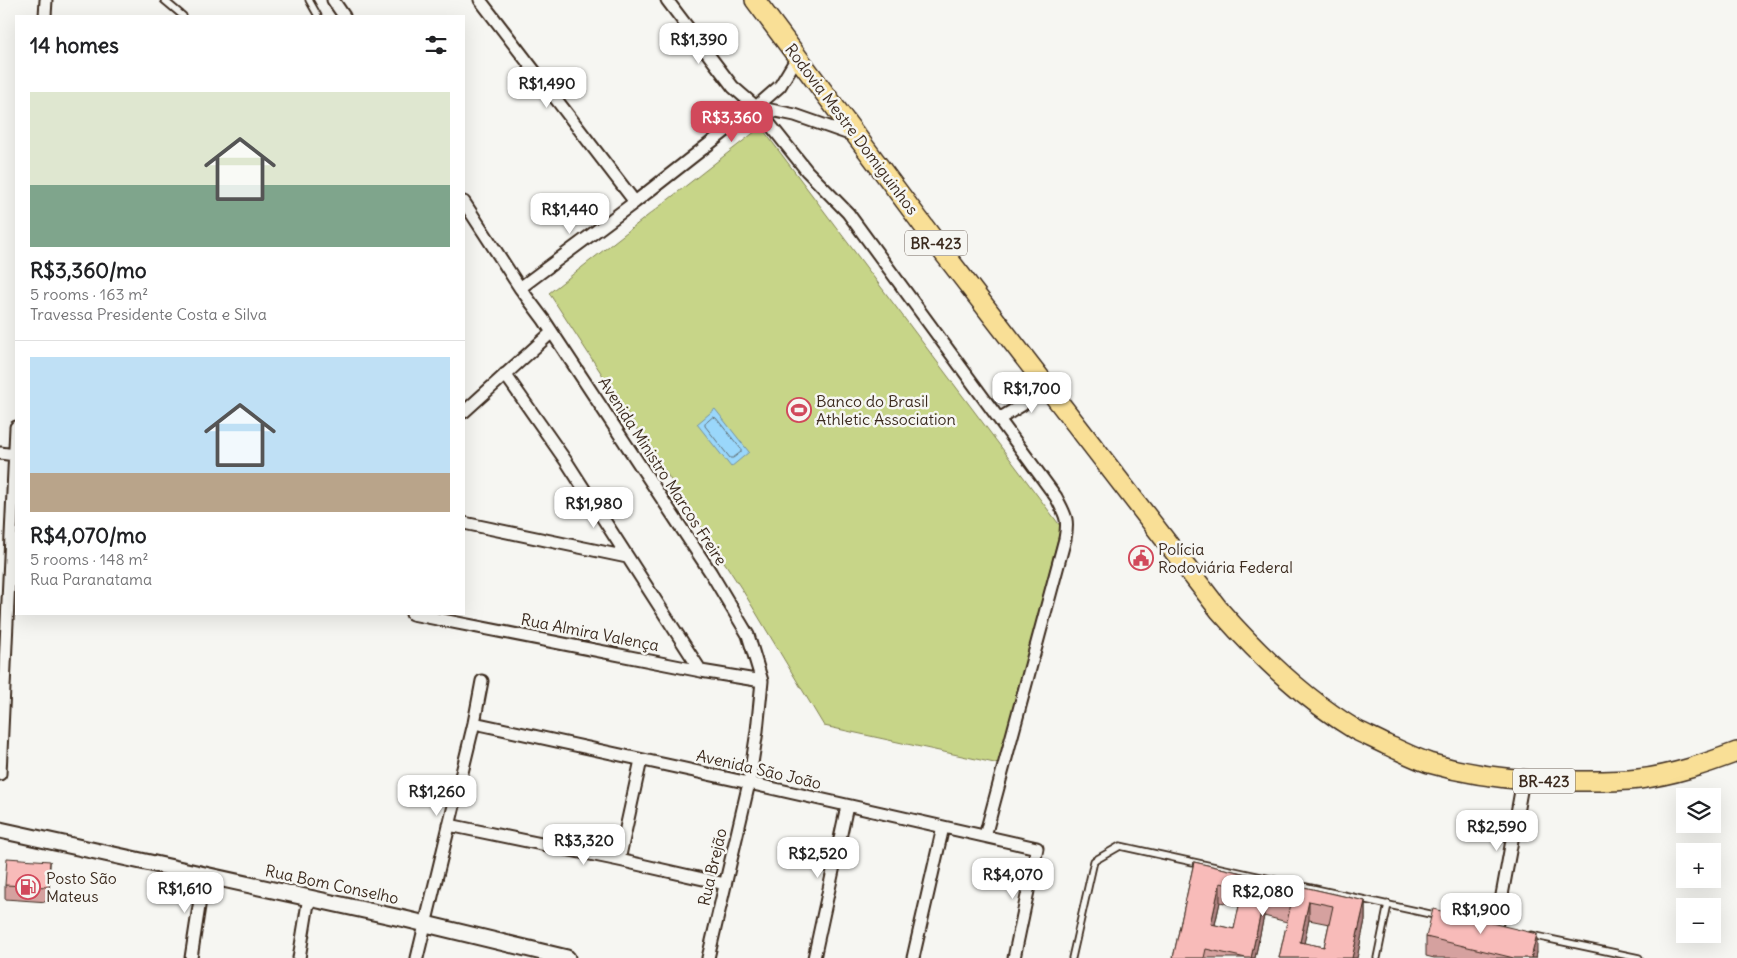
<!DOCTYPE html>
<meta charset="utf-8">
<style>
body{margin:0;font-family:Delius,sans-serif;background:#f2f2f2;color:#202124;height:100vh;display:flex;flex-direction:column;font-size:19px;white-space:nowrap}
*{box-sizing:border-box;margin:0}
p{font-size:16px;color:#757577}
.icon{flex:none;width:28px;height:28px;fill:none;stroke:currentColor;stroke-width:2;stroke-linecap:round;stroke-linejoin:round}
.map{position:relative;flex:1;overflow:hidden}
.drawer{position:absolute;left:15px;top:15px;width:450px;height:600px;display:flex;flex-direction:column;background:#fff;border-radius:0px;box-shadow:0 5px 20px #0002}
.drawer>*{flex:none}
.buttons{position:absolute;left:1676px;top:788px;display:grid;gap:10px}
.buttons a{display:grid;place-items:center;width:45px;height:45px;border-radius:0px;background:#fff;box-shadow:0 5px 20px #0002;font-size:25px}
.price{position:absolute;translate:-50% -42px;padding:0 11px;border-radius:10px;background:#fff;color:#222;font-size:16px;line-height:32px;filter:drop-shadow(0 1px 2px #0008)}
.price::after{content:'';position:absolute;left:50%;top:30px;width:15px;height:11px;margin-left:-8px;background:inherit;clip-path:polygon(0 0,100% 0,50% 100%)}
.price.on{background:#d1495b;color:#fff}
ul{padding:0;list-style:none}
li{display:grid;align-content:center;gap:10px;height:265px;padding:0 15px}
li+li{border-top:1px solid #e0e0e0}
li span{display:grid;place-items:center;height:155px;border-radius:0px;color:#555}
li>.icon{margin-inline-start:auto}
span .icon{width:90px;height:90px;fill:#fffc;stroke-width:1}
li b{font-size:21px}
h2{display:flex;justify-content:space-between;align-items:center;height:60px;padding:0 15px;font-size:21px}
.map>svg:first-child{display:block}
.green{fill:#c7d588;stroke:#818053}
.water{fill:#9ad7fb;stroke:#7492a3}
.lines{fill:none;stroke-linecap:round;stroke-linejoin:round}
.shore{stroke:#616f76;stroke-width:1}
.service-casing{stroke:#3b2a1e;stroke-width:9}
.minor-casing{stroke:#3b2a1e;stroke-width:15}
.tertiary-casing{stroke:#3b2a1e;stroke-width:19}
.primary-casing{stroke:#3b2a1e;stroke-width:22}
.service{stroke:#f6f6f2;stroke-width:5.5}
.minor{stroke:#f6f6f2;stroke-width:11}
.tertiary{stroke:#f6f6f2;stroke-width:15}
.primary{stroke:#f9df96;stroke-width:19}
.wall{fill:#d5a19f;stroke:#3b2a1e;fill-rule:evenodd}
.shaded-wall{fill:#ae8382;stroke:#3b2a1e}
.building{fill:#f8bbb9;stroke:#3b2a1e;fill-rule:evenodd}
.labels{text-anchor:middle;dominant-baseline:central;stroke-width:5;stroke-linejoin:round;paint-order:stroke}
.shield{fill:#f6f6f2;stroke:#73675e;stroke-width:1}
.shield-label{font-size:15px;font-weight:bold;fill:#3b2a1e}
.street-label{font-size:16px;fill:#3b2a1e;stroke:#f6f6f2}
.poi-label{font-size:16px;fill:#3b2a1e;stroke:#f6f6f2;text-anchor:start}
</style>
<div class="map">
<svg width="1737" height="958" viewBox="0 0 1737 958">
<rect width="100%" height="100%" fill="#f6f6f2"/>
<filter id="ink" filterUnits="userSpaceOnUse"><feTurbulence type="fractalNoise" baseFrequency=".02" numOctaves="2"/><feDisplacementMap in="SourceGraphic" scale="10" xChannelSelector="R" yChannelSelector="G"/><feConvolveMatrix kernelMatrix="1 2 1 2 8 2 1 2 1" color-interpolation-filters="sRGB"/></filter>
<g filter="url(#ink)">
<path class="green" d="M761 127 1061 527 999 764 824 726 743 591 549 293Z"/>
<path class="water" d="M715 409 749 452 731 467 697 424Z"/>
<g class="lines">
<path class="shore" d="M713 417 716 418 741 449V452L733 458H730L705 426V424Z"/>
<defs>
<path id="service" d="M164 0 183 16
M309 0 318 16
M1531 935 1639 958
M1072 958 1094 861 1120 846 1439 916
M1377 958 1388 904"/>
<path id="minor" d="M333 0 344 16
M480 0 635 202
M667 0 733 87 756 107 807 171 848 213 1056 497C1065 515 1069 518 1065 539L985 836
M45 16 46 0
M756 107 795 115 855 136
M464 202 520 288 544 320 711 573 748 635 762 681 757 731 749 783 708 958
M520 288 635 202 756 107 780 86 798 56
M505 374 568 464 701 671
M464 412 552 332
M999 419 1022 405 1041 381
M0 453 15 455
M464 523 627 557
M412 614 701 671 762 681
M474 723 749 783 1037 848 1014 958
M0 774 16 427
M449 825 619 860 725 884
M619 860 641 760
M1496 928 1523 780
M191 958 204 874
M299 958 309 897
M417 958 474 723 482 681
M814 958 847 806
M913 958 943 827"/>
<path id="tertiary" d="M0 830 405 919 567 958"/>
<path id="primary" d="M755 0 943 252 1220 611C1260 656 1304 699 1356 730 1366 735 1377 740 1387 745 1401 751 1414 758 1429 763 1473 776 1517 781 1563 781 1588 781 1614 782 1639 779 1673 775 1705 764 1737 752"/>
</defs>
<use href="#service" class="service-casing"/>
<use href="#minor" class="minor-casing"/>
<use href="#tertiary" class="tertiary-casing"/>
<use href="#primary" class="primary-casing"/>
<use href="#service" class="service"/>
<use href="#minor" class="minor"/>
<use href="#tertiary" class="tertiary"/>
<use href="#primary" class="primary"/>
</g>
<path class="wall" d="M1194 862 1365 901V920L1357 958H1279L1287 922 1264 916 1255 958H1173ZM1220 902 1239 906 1234 929 1215 925ZM1309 920 1329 924 1324 947 1304 943Z
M50 875 48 902 5 899V885Z
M1426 937 1537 952 1536 958H1434L1426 956Z"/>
<path class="shaded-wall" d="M50 861V875L48 902V887Z
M1220 883V902L1211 942V924Z
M1264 898V916L1255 958H1251Z
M1309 901V920L1301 958 1300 942Z
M1365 901V920L1357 958H1352Z
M1537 934V952L1536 958H1531Z"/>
<path class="building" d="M7 858 50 861 48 887 5 885Z
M1194 862 1365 901 1352 958H1279L1291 904 1264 898 1251 958H1246L1206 949 1204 958H1173ZM1220 883 1243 888 1234 929 1211 924ZM1309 901 1333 906 1324 947 1300 942Z
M1433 909 1537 934 1531 958H1514L1426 937Z"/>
</g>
<defs>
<symbol id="stadium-ring" viewBox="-11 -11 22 22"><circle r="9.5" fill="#f6f6f2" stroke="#d1495b" stroke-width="1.5"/><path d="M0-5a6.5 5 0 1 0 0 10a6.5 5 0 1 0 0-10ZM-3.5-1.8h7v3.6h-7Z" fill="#d1495b"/></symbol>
<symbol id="civic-ring" viewBox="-11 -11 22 22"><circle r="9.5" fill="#f6f6f2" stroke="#d1495b" stroke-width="1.5"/><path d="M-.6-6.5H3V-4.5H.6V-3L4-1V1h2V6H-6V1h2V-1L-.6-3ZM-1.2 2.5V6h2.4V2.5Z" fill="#d1495b"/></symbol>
<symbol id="fuel-ring" viewBox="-11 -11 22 22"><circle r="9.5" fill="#f6f6f2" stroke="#d1495b" stroke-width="1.5"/><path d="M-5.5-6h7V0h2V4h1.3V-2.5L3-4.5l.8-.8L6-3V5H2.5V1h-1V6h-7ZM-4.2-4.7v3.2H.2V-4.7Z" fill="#d1495b"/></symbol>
</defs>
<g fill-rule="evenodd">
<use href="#stadium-ring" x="785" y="396" width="28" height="28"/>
<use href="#civic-ring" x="1127" y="544" width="28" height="28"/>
<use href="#fuel-ring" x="14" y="873" width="28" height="28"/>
</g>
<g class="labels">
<g class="shield">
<rect x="905" y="230.5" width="62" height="25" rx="4"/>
<rect x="1513" y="768.5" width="62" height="25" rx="4"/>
</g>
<g class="shield-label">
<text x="936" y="243">BR-423</text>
<text x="1544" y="781">BR-423</text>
</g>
<g class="street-label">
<text transform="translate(852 129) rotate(53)">Rodovia Mestre Domiguinhos</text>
<text transform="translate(663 471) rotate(57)">Avenida Ministro Marcos Freire</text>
<text transform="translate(590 632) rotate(11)">Rua Almira Valença</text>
<text transform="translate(759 769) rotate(13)">Avenida São João</text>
<text transform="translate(712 867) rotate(-77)">Rua Brejão</text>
<text transform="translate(332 884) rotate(12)">Rua Bom Conselho</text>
</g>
<g class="poi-label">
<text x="816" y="401">Banco do Brasil<tspan x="816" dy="18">Athletic Association</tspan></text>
<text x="1158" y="549">Polícia<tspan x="1158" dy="18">Rodoviária Federal</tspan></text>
<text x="46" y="878">Posto São<tspan x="46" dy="18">Mateus</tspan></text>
</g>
</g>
</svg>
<div class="buttons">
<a><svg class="icon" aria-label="layers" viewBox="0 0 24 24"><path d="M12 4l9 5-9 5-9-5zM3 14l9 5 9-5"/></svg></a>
<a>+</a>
<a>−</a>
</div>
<b class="price" style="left:699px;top:65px">R$1,390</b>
<b class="price" style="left:547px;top:109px">R$1,490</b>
<b class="price on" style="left:732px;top:143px">R$3,360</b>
<b class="price" style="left:570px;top:235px">R$1,440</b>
<b class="price" style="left:1032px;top:414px">R$1,700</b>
<b class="price" style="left:594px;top:529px">R$1,980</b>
<b class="price" style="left:437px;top:817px">R$1,260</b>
<b class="price" style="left:1497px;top:852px">R$2,590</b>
<b class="price" style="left:584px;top:866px">R$3,320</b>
<b class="price" style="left:818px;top:879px">R$2,520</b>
<b class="price" style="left:1013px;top:900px">R$4,070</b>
<b class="price" style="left:185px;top:914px">R$1,610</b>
<b class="price" style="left:1263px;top:917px">R$2,080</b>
<b class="price" style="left:1481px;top:935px">R$1,900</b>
<section class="drawer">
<h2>14 homes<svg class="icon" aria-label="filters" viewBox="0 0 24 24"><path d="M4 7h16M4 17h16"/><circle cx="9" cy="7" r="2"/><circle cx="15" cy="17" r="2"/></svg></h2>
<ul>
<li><span style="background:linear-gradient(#dfe7d0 60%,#7fa58c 0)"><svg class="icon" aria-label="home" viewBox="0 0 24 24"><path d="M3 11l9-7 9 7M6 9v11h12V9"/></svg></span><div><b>R$3,360/mo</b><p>5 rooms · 163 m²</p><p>Travessa Presidente Costa e Silva</p></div></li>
<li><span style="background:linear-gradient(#bfe0f5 75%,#b9a48a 0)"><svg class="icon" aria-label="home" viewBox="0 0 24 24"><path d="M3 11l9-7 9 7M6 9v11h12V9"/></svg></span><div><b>R$4,070/mo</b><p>5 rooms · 148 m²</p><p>Rua Paranatama</p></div></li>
</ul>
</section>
</div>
